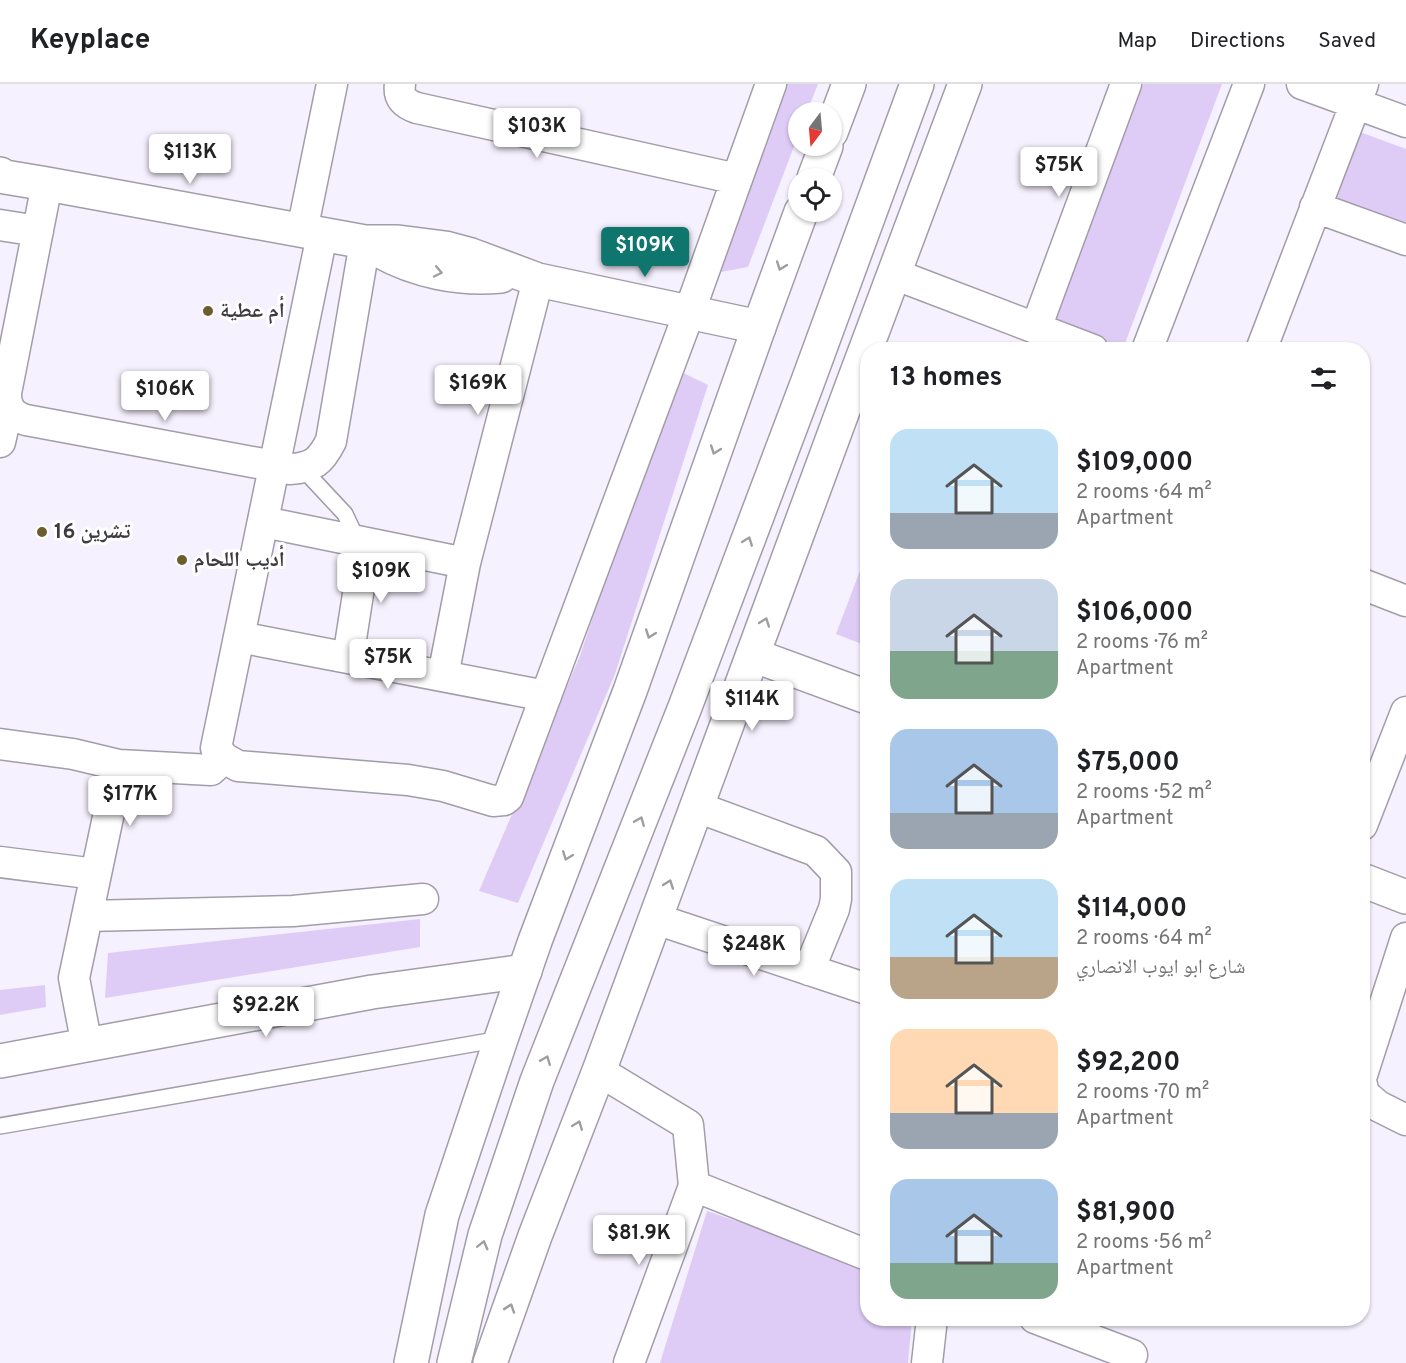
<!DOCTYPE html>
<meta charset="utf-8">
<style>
body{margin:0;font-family:Overpass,"Noto Naskh Arabic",sans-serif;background:#f2f2f2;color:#202124;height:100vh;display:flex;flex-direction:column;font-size:22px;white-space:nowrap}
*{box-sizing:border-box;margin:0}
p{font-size:20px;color:#757577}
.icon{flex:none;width:33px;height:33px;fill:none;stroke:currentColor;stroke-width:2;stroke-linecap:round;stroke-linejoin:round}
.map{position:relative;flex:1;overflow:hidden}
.sheet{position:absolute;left:860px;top:258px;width:510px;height:984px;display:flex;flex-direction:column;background:#fff;border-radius:24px;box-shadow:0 2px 4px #0004}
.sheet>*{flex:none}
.needle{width:39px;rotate:196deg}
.buttons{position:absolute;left:788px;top:18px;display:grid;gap:12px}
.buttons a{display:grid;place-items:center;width:54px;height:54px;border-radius:50%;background:#fff;box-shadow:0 2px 4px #0004;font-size:30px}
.price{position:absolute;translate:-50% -51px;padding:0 14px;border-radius:6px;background:#fff;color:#222;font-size:20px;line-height:39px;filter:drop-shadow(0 2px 3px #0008)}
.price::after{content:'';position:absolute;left:50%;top:36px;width:18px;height:14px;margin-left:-9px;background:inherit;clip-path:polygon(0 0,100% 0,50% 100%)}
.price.current{background:#0f766e;color:#fff}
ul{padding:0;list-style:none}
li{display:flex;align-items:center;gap:18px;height:150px;padding:0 30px}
li span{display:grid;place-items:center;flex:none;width:168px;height:120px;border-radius:18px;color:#555}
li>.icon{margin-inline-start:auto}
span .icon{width:72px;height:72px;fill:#fffc;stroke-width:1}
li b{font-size:26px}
h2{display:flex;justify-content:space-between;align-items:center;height:72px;padding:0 30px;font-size:26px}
header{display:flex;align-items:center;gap:36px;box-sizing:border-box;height:84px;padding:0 30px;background:#fff;border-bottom:2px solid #e0e0e0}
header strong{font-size:28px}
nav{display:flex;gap:33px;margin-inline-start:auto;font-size:21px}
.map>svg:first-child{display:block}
.green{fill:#deccf6}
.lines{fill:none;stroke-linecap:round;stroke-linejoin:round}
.service-casing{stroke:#a29da8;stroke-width:18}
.minor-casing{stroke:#a29da8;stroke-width:33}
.tertiary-casing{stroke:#a29da8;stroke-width:36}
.secondary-casing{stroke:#a29da8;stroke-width:36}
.primary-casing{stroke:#a29da8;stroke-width:36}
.service{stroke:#fff;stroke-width:15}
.minor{stroke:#fff;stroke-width:30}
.tertiary{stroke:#fff;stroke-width:33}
.secondary{stroke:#fff;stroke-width:33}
.primary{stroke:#fff;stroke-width:33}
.oneway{stroke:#9e9da0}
.poi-dot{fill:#6c5e2c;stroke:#fff;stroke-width:2}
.labels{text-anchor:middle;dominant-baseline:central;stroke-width:6;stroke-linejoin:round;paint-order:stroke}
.poi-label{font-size:21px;font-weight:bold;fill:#3d3b40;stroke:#fff;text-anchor:start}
</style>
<header>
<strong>Keyplace</strong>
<nav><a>Map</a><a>Directions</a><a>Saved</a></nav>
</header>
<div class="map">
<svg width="1406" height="1279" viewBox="0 0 1406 1279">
<rect width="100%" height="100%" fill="#f6f1fe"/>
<path class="green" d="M772 0H818L807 28H798V52L748 183 705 191Z
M1143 0H1222L1123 265H1114L1053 243Z
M1360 48 1406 65V150L1333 123Z
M675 285 708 301 615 590 518 819 479 807 580 572Z
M867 468V562L836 550Z
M420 835V863L105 914 108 869Z
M45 901 46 923 0 931V906Z
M707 1127 867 1182V1234L912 1235 908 1279H660Z"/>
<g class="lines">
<defs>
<path id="service" d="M303 385 345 430 358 458
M0 1042 501 955"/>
<path id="minor" d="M400 0C398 14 405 20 417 24L737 95
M1302 0 1406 38
M47 100 6 309C6 324 12 332 26 336L290 385C313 384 321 377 331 357L365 158
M1315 123 1406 156
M0 141 38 147
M302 147 332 0
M322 151 216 664 224 674 238 682 408 696 443 702 493 717 504 716 508 713 689 229 771 0
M894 190 1093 266
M1036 244 1126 0
M1147 266 1249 0
M1261 266 1363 0
M0 358 8 323
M264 438 465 479
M1362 500 1406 517
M239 553 546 612
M348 574 366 459
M443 592 465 479 538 196
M0 660 73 670 119 681 74 894 87 962
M119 681 211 686 224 674
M697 723 816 767 836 788V815L834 825 809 886
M1362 741 1406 628
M0 778 96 790
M87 832 293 827 423 815
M656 835 867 905
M599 987 688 1041 694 1102 867 1171
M1362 991 1406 854
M1362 1001 1364 1010 1378 1022 1406 1036
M1035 1234 1132 1271
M629 1279 694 1102
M927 1279 932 1234"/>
<path id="tertiary" d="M0 90 5 93 47 100 365 158H398L445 164 471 171 538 196 759 243
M380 167C416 187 459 196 501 192
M0 977 372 908 525 887
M490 1279 535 1152 599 987 852 302 965 0"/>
<path id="secondary" d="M753 571 867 613
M1362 796 1406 813"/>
<path id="primary" d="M831 48 849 0
M814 94 826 62
M411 1279 442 1131 501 955 535 857 630 607 759 243 801 128
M454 1279 485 1151 537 997 685 623 808 297 917 0"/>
</defs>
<use href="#service" class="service-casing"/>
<use href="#minor" class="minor-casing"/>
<use href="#tertiary" class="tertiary-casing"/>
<use href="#secondary" class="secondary-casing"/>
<use href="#primary" class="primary-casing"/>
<use href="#service" class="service"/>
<use href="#minor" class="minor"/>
<use href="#tertiary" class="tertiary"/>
<use href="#secondary" class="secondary"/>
<use href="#primary" class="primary"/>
</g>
<defs><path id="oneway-chevron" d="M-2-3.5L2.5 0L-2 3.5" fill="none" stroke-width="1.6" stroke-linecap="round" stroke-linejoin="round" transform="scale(1.5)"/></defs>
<g class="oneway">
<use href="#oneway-chevron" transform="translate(781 182) rotate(110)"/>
<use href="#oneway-chevron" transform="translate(438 188) rotate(12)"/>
<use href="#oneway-chevron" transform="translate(715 366) rotate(110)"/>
<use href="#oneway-chevron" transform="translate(748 457) rotate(-69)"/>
<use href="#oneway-chevron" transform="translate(765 538) rotate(-70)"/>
<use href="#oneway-chevron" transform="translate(650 550) rotate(110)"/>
<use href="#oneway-chevron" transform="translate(640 737) rotate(-68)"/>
<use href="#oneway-chevron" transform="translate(567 772) rotate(111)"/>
<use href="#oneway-chevron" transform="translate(669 800) rotate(-70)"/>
<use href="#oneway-chevron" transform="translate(546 976) rotate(-68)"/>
<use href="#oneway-chevron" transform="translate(578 1041) rotate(-69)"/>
<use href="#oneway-chevron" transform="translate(483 1161) rotate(-76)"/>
<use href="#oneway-chevron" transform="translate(510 1224) rotate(-71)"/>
</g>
<g class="poi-dot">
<circle cx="208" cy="227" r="6"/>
<circle cx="42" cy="448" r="6"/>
<circle cx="182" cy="476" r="6"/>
</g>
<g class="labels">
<g class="poi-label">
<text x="220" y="227">أم عطية</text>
<text x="54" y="448">16 تشرين</text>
<text x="194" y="476">أديب اللحام</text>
</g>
</g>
</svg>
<div class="buttons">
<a><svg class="needle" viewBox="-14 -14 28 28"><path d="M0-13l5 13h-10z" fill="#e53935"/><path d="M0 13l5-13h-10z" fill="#757577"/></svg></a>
<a><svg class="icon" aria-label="locate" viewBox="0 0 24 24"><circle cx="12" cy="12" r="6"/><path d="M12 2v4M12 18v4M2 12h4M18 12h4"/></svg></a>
</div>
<b class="price" style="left:537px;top:75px">$103K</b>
<b class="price" style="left:190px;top:101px">$113K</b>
<b class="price" style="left:1059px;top:114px">$75K</b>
<b class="price current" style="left:645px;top:194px">$109K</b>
<b class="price" style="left:478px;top:332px">$169K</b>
<b class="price" style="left:165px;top:338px">$106K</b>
<b class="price" style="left:381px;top:520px">$109K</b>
<b class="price" style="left:388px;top:606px">$75K</b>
<b class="price" style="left:752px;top:648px">$114K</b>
<b class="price" style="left:130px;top:743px">$177K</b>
<b class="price" style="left:754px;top:893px">$248K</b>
<b class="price" style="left:266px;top:954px">$92.2K</b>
<b class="price" style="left:639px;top:1182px">$81.9K</b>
<section class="sheet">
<h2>13 homes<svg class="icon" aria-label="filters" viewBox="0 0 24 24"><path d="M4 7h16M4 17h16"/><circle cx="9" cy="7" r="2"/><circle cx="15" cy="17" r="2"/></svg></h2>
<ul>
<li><span style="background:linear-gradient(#bfe0f5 70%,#9aa5b1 0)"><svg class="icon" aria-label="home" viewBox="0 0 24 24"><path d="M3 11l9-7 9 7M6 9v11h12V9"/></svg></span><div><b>$109,000</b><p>2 rooms · 64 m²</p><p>Apartment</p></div></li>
<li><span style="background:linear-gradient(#c9d6e8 60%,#7fa58c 0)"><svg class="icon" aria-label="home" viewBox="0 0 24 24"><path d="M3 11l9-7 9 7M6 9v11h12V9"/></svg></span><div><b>$106,000</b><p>2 rooms · 76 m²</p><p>Apartment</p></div></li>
<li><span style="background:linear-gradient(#a9c7e8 70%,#9aa5b1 0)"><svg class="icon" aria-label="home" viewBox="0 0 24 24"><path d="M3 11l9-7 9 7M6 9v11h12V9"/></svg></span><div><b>$75,000</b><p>2 rooms · 52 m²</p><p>Apartment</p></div></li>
<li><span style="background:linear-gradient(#bfe0f5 65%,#b9a48a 0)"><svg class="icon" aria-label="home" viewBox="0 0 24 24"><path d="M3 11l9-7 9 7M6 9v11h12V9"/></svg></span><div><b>$114,000</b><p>2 rooms · 64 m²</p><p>شارع ابو ايوب الانصاري</p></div></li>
<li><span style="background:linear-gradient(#ffd9b3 70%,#9aa5b1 0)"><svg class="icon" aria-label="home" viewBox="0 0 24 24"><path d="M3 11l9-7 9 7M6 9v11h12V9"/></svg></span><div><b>$92,200</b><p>2 rooms · 70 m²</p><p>Apartment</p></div></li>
<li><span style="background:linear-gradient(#a9c7e8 70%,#7fa58c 0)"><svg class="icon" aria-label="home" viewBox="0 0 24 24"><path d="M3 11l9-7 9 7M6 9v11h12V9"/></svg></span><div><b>$81,900</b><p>2 rooms · 56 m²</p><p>Apartment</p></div></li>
</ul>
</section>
</div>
